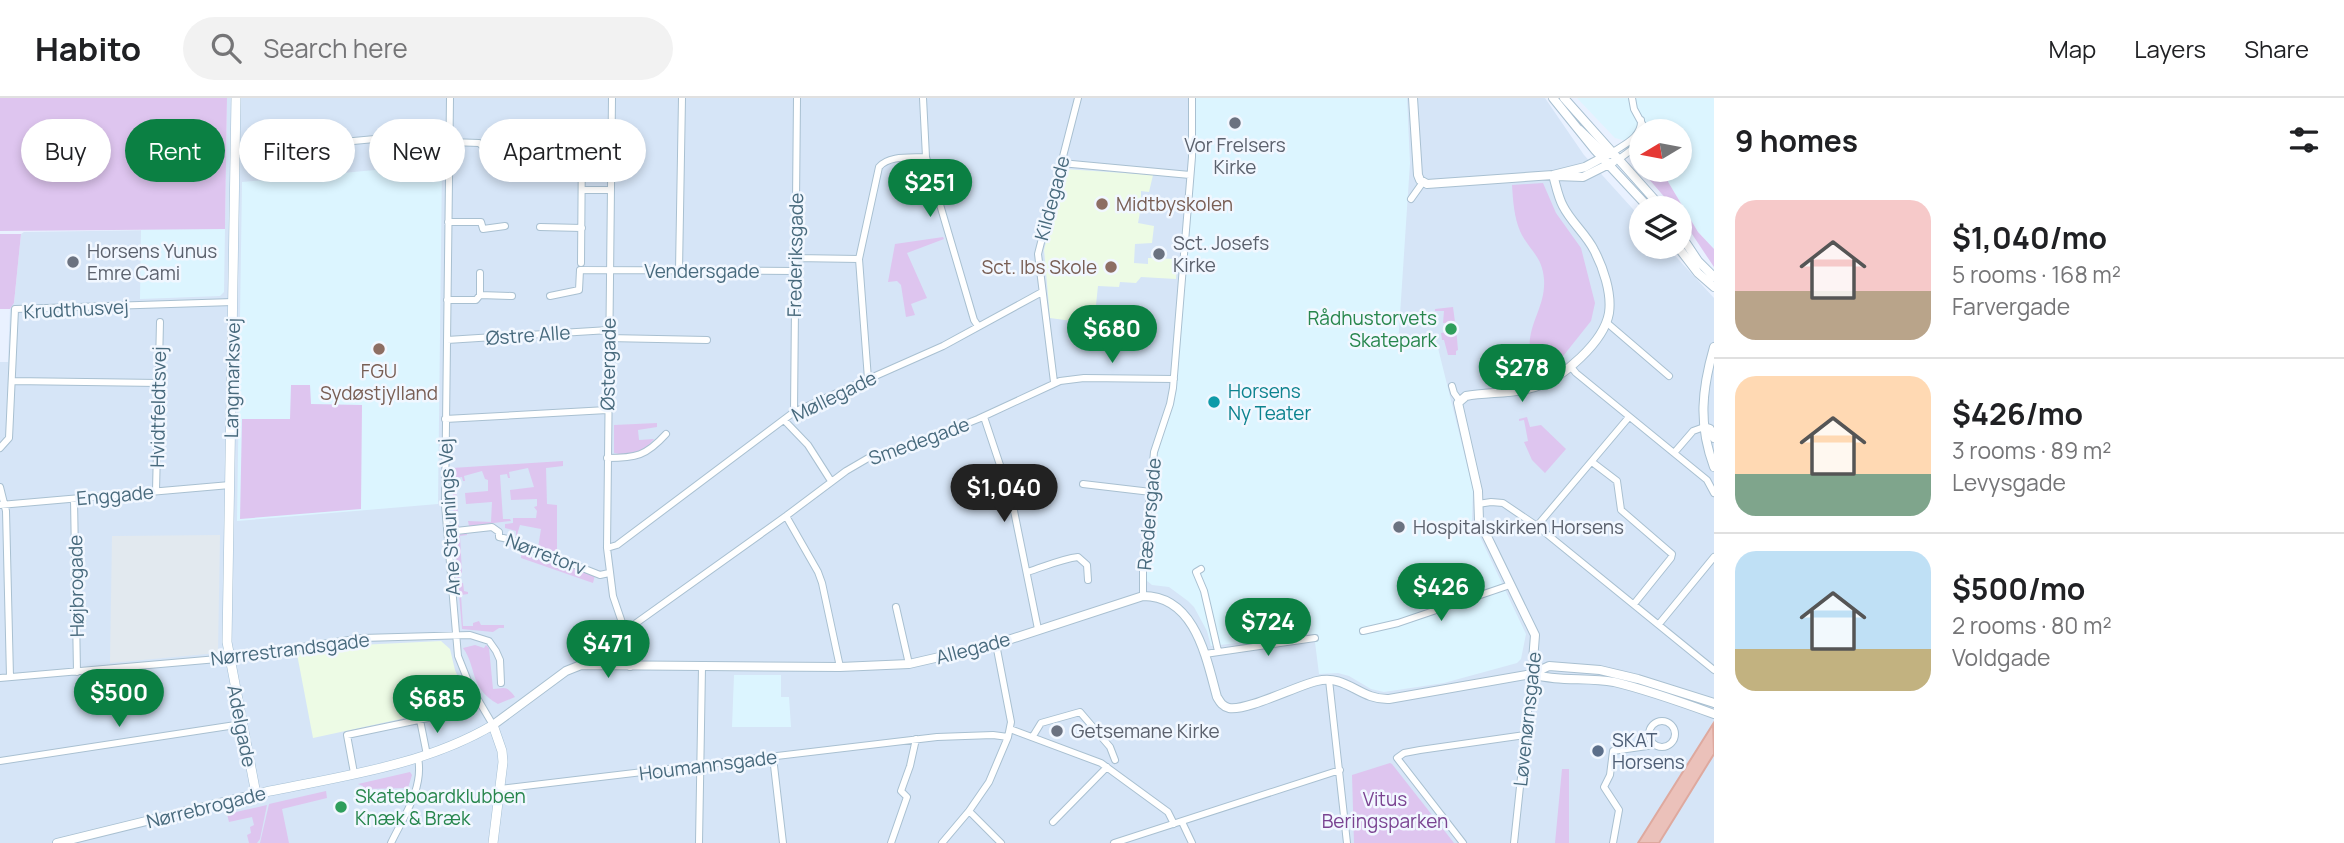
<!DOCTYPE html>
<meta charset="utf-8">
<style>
body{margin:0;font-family:Manrope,sans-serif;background:#f2f2f2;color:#202124;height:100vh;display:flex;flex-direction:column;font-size:26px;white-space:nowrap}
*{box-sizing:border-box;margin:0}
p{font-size:23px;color:#757577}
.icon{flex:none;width:38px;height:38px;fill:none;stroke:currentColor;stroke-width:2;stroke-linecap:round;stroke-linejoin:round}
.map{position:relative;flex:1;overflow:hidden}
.sheet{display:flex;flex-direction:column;background:#fff;width:630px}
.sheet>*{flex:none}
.banner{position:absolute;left:21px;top:21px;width:665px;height:63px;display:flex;gap:14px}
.needle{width:46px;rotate:260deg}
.buttons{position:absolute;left:1629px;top:21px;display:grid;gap:14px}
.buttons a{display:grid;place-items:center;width:63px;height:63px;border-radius:50%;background:#fff;box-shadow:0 4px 10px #0003;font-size:35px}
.price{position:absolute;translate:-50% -60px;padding:0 16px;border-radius:24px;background:#0b8043;color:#fff;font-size:23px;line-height:46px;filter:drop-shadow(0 2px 4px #0008)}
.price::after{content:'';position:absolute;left:50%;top:42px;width:21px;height:16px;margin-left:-10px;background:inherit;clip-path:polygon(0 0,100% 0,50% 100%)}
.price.on{background:#222;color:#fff}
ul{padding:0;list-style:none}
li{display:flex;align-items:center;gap:21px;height:175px;padding:0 21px}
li+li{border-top:2px solid #e0e0e0}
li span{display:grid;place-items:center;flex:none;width:196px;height:140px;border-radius:21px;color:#555}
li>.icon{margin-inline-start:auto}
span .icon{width:84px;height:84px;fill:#fffc;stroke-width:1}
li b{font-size:30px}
h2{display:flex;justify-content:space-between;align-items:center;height:84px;padding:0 21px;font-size:30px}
.chip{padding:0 24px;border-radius:32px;background:#fff;box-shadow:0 4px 10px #0003;font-size:24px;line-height:63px}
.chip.on{background:#0b8043;color:#fff}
header{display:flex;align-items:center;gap:42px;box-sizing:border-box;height:98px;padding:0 35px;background:#fff;border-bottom:2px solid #e0e0e0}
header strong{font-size:33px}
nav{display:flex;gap:38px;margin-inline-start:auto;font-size:24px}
.search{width:490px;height:63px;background:#f2f2f2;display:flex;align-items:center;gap:18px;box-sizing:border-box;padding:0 24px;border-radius:38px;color:#757577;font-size:26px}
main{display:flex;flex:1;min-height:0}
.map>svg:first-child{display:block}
.residential{fill:#d6e5f7}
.commercial{fill:#dcf5ff}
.industrial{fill:#e2e9ef}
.education{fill:#edfbe5}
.green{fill:#dec5ef}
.water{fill:#ebc1ba;stroke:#dea99f;stroke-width:2}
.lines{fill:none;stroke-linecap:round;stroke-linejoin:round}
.minor-casing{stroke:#a9c0d1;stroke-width:8}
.tertiary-casing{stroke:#a9c0d1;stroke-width:10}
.secondary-casing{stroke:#a6c0d4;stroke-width:10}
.minor{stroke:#fff;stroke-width:6}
.tertiary{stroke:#fff;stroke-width:8}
.secondary{stroke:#fff;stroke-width:9}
.worship-dot{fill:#6b7280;stroke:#f1f7ff;stroke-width:2.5}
.education-dot{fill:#8d6e63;stroke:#f1f7ff;stroke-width:2.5}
.leisure-dot{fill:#2e9e5b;stroke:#f1f7ff;stroke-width:2.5}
.culture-dot{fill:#0f9aa8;stroke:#f1f7ff;stroke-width:2.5}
.service-dot{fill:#5c6f8a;stroke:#f1f7ff;stroke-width:2.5}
.labels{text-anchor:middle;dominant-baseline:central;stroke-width:5;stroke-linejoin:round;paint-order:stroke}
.worship-label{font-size:19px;fill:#5b616d;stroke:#f1f7ff;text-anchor:start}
.street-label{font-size:19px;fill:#486a7d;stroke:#f1f7ff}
.education-label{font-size:19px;fill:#785e54;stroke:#f1f7ff;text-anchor:start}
.leisure-label{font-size:19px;fill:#27864d;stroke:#f1f7ff;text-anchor:end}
.culture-label{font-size:19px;fill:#0d838f;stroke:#f1f7ff;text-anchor:start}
.service-label{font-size:19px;fill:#4e5e75;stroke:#f1f7ff;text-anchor:start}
.park-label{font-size:19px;fill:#7a4391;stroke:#f1f7ff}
</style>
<header>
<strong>Habito</strong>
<div class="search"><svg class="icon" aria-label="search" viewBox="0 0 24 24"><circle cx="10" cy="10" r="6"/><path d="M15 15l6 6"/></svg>Search here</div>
<nav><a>Map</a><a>Layers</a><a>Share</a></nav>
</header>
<main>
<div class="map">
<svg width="1714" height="745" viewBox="0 0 1714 745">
<rect width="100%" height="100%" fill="#e9f1ff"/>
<path class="residential" d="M227 0H1545L1584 57 1641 120 1642 149H1667L1714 200V745H0V264H8L10 211 14 205 21 136 24 134 225 131Z"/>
<path class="commercial" d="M1196 0H1407L1410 65 1398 247 1436 242 1473 391 1472 422 1526 536 1521 561 1517 565 1444 585 1384 594 1371 591 1349 578 1338 575 1319 576 1314 536 1211 548 1207 533 1194 509 1188 503 1169 489 1152 487 1146 482 1157 359 1177 280Z
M1577 0H1714V151L1698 134 1661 72H1680V33H1642L1641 47 1615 40Z
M442 66 438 406 237 423 242 84Z
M141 131H225L224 194 220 198 140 201Z
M734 577H781V599H789L791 629H732Z"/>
<path class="industrial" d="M220 437 218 555 110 565 112 438Z"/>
<path class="education" d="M1065 71 1153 77 1149 94 1141 93V100H1149L1148 114H1140L1138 125 1154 128 1152 145 1135 146 1134 165 1148 166V160L1177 161 1176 181 1141 179 1136 185 1120 184 1119 189 1098 188 1094 226 1050 220 1044 152Z
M441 543 450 551 455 572 470 606 313 640 297 556 359 547Z"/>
<path class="green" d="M0 0H227L225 131 0 133Z
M1641 54 1642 72H1661L1698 134 1714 151V169L1680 118V110H1674L1635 65Z
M1543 85 1556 115 1581 150 1595 205 1591 223 1560 262 1548 271 1547 252 1530 255V253C1527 226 1546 209 1544 181 1542 157 1529 153 1520 133 1514 119 1513 102 1512 87Z
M0 136H21L14 205 10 211H0Z
M943 139 944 141 907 155 927 200 911 206 915 217 906 219 901 187 897 183 888 184 895 146Z
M1453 209 1455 224 1457 225 1456 229 1458 252 1456 253V257H1448L1444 242H1442L1441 235 1446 234 1445 225H1443L1444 213H1435V211Z
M291 287H310L311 306 362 307 361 411 240 421 242 321H290Z
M1527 319 1530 329 1541 327 1566 351 1545 375 1532 362 1524 344 1528 343 1524 322 1519 323V321Z
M657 325V329L638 332 639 342 654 341C644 354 630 359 614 355V327Z
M563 363V368L546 370 547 406 557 407V458L538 450 541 431 520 427 516 440V433L505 430V426L513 425V420H536L537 413 534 409 537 408V401L511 402 510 392 534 389 528 370 509 374 510 380H508L507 376 500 377 503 421H510L511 423 469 428 468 423 491 424 492 404 466 406 465 395 488 393V382L485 381 482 373 464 378 465 383H463L462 379 455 380 459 429H454L452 370Z
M467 435V437L460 438 462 475 459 476 460 485H463L464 493 468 494V496L461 497 463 528H473V525L479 523 481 527H504V530H499L493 534 462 531 454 438Z
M507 446H513L524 450 523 456 547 464 549 459 595 477 593 485 521 460 522 448 503 449Z
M475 547 484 550 486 547 489 550 493 591C503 591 506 586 515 599L498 606C469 590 477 569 463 550Z
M1390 665 1392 666 1454 745H1354L1352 677Z
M1562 671H1569V745H1555Z
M410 674 412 677 408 690 364 691 363 688 358 686Z
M326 693 327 700 282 711 289 745H260L269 706Z
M267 707 260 741 257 745H249L247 737 251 735 250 729 254 727 252 719 229 724 227 716Z"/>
<path class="water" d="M1713 626 1714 656 1659 745H1638Z"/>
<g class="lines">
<defs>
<path id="minor" d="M450 0 445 407 458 558 470 588 493 627
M612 0 607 450 613 498 630 548V569
M923 0 926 59 974 222 978 228
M1632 0 1634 11 1646 33
M1580 31 1602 52 1619 61 1642 44
M450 44 479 45 492 56 523 62
M235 54 450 34
M1613 54C1625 46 1642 39 1641 22
M1061 65 1190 77
M540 66 582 61
M582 92H610
M1411 101 1423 84
M448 124H481L483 131 505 128
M540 129 582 130
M795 160 859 161
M581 165 582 44
M679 172 682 0
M480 175V197
M550 198 579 192 580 172 795 173
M447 202H476L480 197 512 198
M1606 224 1669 278
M608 240 707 242
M447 242 609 232
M1571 269 1576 275 1707 382 1714 395
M868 281 859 161 879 69C889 57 911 60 926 59
M12 283 159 285
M1054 284 1038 156 1078 0
M1452 288 1454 295 1459 302
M794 314 797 0
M984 319 1012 403 1038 531
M445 321 607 312
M784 322 808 347 831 383
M0 350 9 340 15 211 233 204
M1674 355 1693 333 1704 329
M607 360C636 360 646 358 666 336
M1592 364 1617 383 1621 412 1672 456 1671 460 1634 506
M1083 386 1151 394
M0 389 6 413 10 579
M156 393 160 224
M74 401 77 574
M1478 406 1491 404 1503 405 1537 428 1714 572
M0 407 230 387
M786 418 818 474 822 485 840 569
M1537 428 1629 319
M447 434 492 429 499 434V439L512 442 600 477 609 475
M607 450 617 447 794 314 943 248 1042 194
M1201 471 1196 474 1204 493 1218 553
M1027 474C1044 469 1061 461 1078 459L1087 467 1088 482
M1143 498V471L1154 354 1170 306 1173 290 1192 59V0
M896 509 909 566
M1659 526 1714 459
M625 533 786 418 846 373 870 359 918 345 978 321 1060 283 1084 280 1174 281
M1363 533 1398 525 1510 487
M1205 556 1315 540
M0 580 229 560 362 540 470 537 489 543 496 553 500 562 501 585
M1329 582 1347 745
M420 622 427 657
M1649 636a13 13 0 1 1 26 0a13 13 0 1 1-26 0Z
M1010 631 1101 665 1168 714 1174 726
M1033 638 1041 625 1080 614 1110 649 1115 662
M773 659 783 745
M0 663 242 626
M354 675 347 637 466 612
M500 691 937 639 993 637 1008 639
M969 713 1001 745
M1053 724 1107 669
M1182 724 1192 745
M391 745C404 718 424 690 418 660
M699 745 702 569
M891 745 907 699 901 693 910 668 916 641
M942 745 969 713 989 684 1008 639 1011 624 996 546
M1114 745 1340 672
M1463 745 1397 660 1404 655 1420 652 1525 637
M1514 745 1532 576
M1613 745 1619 712 1604 689 1610 677 1613 653 1654 647"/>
<path id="tertiary" d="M1413 0 1418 77 1420 82 1427 86 1553 77 1585 69 1613 54
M1553 0 1595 52 1649 110
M1564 0 1662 110
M1556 78 1583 79 1613 64
M1680 136 1698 163 1714 179
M1678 149 1698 175 1714 189
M1714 249C1702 291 1698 326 1714 369
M1704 329 1710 331 1714 340
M1532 576 1535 537 1479 422 1478 393 1458 305 1466 298C1488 294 1514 296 1535 289 1563 280 1604 244 1609 215 1612 195 1603 169 1594 152 1586 136 1571 124 1563 108 1558 99 1556 87 1553 77
M1532 576C1558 584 1587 579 1614 584 1648 592 1681 604 1714 616
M493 627 566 573 581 567 840 569 909 566 996 546 1143 498C1195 498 1206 559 1217 599 1220 604 1222 608 1229 610 1247 613 1296 588 1317 583 1347 576 1359 602 1389 601L1532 576 1549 568 1600 572 1638 581 1714 605
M57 745 256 696"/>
<path id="secondary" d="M236 0 227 544 256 696C335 679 422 669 493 627L502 653 503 664 493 745"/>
</defs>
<use href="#minor" class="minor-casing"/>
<use href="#tertiary" class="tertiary-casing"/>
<use href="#secondary" class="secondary-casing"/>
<use href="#minor" class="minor"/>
<use href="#tertiary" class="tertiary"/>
<use href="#secondary" class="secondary"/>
</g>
<g class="worship-dot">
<circle cx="1235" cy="25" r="7"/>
<circle cx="1159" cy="156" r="7"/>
<circle cx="73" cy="164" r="7"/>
<circle cx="1399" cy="429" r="7"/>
<circle cx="1057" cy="633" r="7"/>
</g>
<g class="education-dot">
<circle cx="1102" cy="106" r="7"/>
<circle cx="1111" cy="169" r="7"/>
<circle cx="379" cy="251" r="7"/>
</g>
<g class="leisure-dot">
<circle cx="1451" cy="231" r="7"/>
<circle cx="341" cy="709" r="7"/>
</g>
<circle class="culture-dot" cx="1214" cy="304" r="7"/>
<circle class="service-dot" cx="1598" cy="653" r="7"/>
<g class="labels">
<g class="worship-label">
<text x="1235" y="47" text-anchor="middle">Vor Frelsers<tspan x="1235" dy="22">Kirke</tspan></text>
<text x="1173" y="145">Sct. Josefs<tspan x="1173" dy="22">Kirke</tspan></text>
<text x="87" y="153">Horsens Yunus<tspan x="87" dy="22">Emre Cami</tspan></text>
<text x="1413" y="429">Hospitalskirken Horsens</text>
<text x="1071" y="633">Getsemane Kirke</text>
</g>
<g class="street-label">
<text transform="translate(1052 100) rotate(-75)">Kildegade</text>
<text transform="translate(795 157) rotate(-89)">Frederiksgade</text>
<text x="702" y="173">Vendersgade</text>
<text transform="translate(76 211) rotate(-3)">Krudthusvej</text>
<text transform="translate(528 237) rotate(-4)">Østre Alle</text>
<text transform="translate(608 266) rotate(-89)">Østergade</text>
<text transform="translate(232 280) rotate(-89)">Langmarksvej</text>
<text transform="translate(834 298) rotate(-26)">Møllegade</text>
<text transform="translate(158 309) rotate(-89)">Hvidtfeldtsvej</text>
<text transform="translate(919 343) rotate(-20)">Smedegade</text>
<text transform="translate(115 397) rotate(-5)">Enggade</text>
<text transform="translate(1149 416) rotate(-85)">Rædersgade</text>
<text transform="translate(449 419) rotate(-93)">Ane Staunings Vej</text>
<text transform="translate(546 456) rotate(21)">Nørretorv</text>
<text transform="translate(76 488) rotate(-91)">Højbrogade</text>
<text transform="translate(973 550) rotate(-15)">Allegade</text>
<text transform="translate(290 551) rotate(-7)">Nørrestrandsgade</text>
<text transform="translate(1527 621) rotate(-84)">Løvenørnsgade</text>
<text transform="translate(242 628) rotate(79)">Adelgade</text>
<text transform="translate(708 667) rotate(-7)">Houmannsgade</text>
<text transform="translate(206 709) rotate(-14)">Nørrebrogade</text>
</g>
<g class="education-label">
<text x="1116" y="106">Midtbyskolen</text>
<text x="1097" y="169" text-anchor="end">Sct. Ibs Skole</text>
<text x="379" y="273" text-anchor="middle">FGU<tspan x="379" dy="22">Sydøstjylland</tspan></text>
</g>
<g class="leisure-label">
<text x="1437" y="220">Rådhustorvets<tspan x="1437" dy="22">Skatepark</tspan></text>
<text x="355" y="698" text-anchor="start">Skateboardklubben<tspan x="355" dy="22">Knæk &amp; Bræk</tspan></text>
</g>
<g class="culture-label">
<text x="1228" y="293">Horsens<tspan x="1228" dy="22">Ny Teater</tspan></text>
</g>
<g class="service-label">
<text x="1612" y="642">SKAT<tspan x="1612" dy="22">Horsens</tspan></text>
</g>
<g class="park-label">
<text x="1385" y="701">Vitus<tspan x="1385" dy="22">Beringsparken</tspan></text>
</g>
</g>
</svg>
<div class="buttons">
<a><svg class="needle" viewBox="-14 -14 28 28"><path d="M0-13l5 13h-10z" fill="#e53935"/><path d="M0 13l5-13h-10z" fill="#757577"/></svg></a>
<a><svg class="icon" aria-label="layers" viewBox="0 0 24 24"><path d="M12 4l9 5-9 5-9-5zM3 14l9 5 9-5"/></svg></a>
</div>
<b class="price" style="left:930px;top:121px">$251</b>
<b class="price" style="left:1112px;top:267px">$680</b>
<b class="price" style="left:1522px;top:306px">$278</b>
<b class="price on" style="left:1004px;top:426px">$1,040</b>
<b class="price" style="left:1441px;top:525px">$426</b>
<b class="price" style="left:1268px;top:560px">$724</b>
<b class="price" style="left:608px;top:582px">$471</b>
<b class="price" style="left:119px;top:631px">$500</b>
<b class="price" style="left:437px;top:637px">$685</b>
<div class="banner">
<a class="chip">Buy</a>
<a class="chip on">Rent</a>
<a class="chip">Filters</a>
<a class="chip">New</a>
<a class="chip">Apartment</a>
</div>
</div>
<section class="sheet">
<h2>9 homes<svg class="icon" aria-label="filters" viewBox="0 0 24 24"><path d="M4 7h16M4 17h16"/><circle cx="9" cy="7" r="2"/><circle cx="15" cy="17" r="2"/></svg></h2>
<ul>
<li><span style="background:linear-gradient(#f6c9c9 65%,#b9a48a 0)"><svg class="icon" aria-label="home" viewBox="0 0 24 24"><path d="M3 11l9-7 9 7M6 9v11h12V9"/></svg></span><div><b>$1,040/mo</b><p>5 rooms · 168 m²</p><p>Farvergade</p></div></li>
<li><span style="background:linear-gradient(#ffd9b3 70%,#7fa58c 0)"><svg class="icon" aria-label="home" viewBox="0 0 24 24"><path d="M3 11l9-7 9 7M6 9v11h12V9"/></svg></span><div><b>$426/mo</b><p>3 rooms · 89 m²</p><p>Levysgade</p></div></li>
<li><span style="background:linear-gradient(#bfe0f5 70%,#c2b280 0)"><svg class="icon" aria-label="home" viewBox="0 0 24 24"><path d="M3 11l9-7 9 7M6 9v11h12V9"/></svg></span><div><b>$500/mo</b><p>2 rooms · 80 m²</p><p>Voldgade</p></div></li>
</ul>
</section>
</main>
